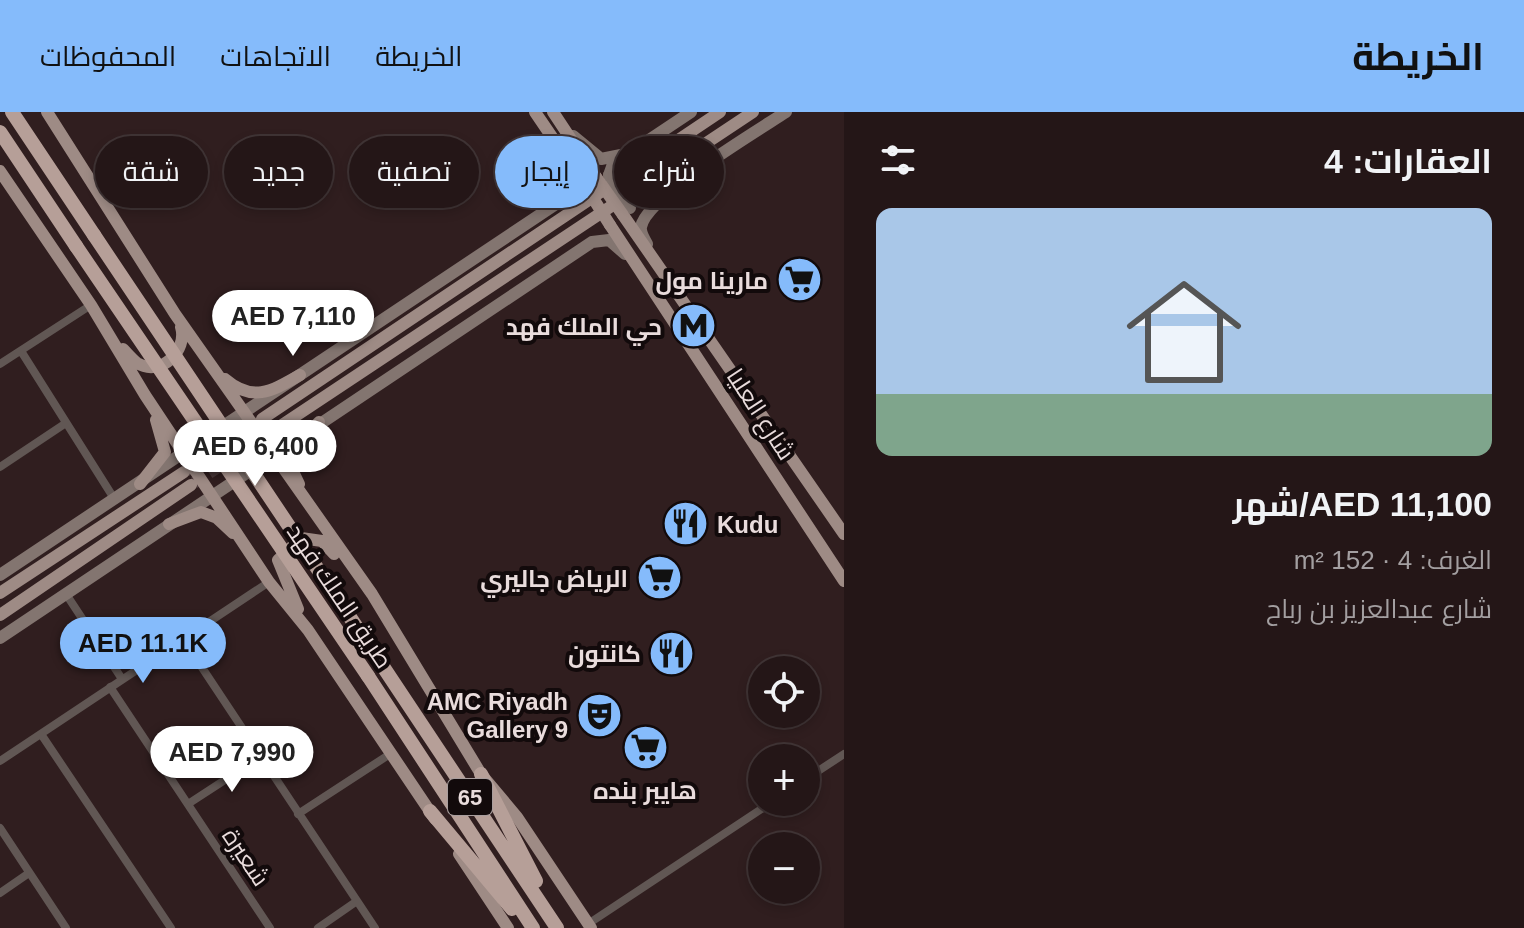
<!DOCTYPE html>
<html lang="ar">
<meta charset="utf-8">
<style>
body{margin:0;font-family:Arial,Cairo,sans-serif;background:#302324;color:#f1f3f6;direction:rtl;height:100vh;display:flex;flex-direction:column;font-size:30px;white-space:nowrap}
*{box-sizing:border-box;margin:0}
p{font-size:26px;color:#a39fa1}
.icon{flex:none;width:44px;height:44px;fill:none;stroke:currentColor;stroke-width:2;stroke-linecap:round;stroke-linejoin:round}
.map{position:relative;flex:1;overflow:hidden;direction:ltr}
.side{display:flex;flex-direction:column;background:#241617;width:680px}
.side>*{flex:none}
.hud{position:absolute;left:24px;top:24px;width:700px;height:72px;direction:rtl;display:flex;gap:16px}
.tools{position:absolute;left:748px;top:544px;display:grid;gap:16px}
.tools a{display:grid;place-items:center;width:72px;height:72px;border-radius:50%;background:#241617;box-shadow:0 4px 12px #0003,0 0 0 2px #413536;font-size:40px}
.price{position:absolute;translate:-50% -68px;padding:0 18px;border-radius:28px;background:#fff;color:#222;font-size:26px;line-height:52px;filter:drop-shadow(0 2px 4px #0008)}
.price::after{content:'';position:absolute;left:50%;top:48px;width:24px;height:18px;margin-left:-12px;background:inherit;clip-path:polygon(0 0,100% 0,50% 100%)}
.price.current{background:#85bbfb;color:#111}
ul{padding:0;list-style:none}
li{display:grid;align-content:center;gap:16px;height:424px;padding:0 32px}
li span{display:grid;place-items:center;height:248px;border-radius:16px;color:#555}
li>.icon{margin-inline-start:auto}
span .icon{width:144px;height:144px;fill:#fffc;stroke-width:1}
li b{font-size:34px}
h2{display:flex;justify-content:space-between;align-items:center;height:96px;padding:0 32px;font-size:34px}
.chip{padding:0 28px;border-radius:36px;background:#241617;box-shadow:0 4px 12px #0003,0 0 0 2px #413536;font-size:28px;line-height:72px}
.chip.current{background:#85bbfb;color:#111}
header{display:flex;align-items:center;gap:48px;box-sizing:border-box;height:112px;padding:0 40px;background:#85bbfb;color:#111}
header strong{font-size:38px}
nav{display:flex;gap:44px;margin-inline-start:auto;font-size:28px}
main{display:flex;flex:1;min-height:0}
.map>svg:first-child{display:block}
.lines{fill:none;stroke-linecap:round;stroke-linejoin:round}
.primary-tunnel{stroke:#4c3a3b;stroke-width:12;stroke-dasharray:12 6;stroke-linecap:butt}
.street{stroke:#615754;stroke-width:8}
.secondary{stroke:#837570;stroke-width:12}
.primary{stroke:#9e8b85;stroke-width:12}
.highway{stroke:#b69f98;stroke-width:14}
.secondary-bridge{stroke:#837570;stroke-width:12}
.primary-bridge{stroke:#9e8b85;stroke-width:12}
.highway-bridge{stroke:#b69f98;stroke-width:14}
.labels{text-anchor:middle;dominant-baseline:central;stroke-width:8;stroke-linejoin:round;paint-order:stroke}
.shield{fill:#120a0b;stroke:#a89d9d;stroke-width:2}
.shield-label{font-size:22px;font-weight:bold;fill:#e9dcdc}
.poi-label{font-size:24px;font-weight:bold;fill:#e9dcdc;stroke:#120a0b;text-anchor:end}
.street-label{font-size:24px;fill:#e9dcdc;stroke:#120a0b}
</style>
<header>
<strong>الخريطة</strong>
<nav><a>الخريطة</a><a>الاتجاهات</a><a>المحفوظات</a></nav>
</header>
<main>
<section class="side">
<h2>العقارات: 4<svg class="icon" aria-label="filters" viewBox="0 0 24 24"><path d="M4 7h16M4 17h16"/><circle cx="9" cy="7" r="2"/><circle cx="15" cy="17" r="2"/></svg></h2>
<ul>
<li><span style="background:linear-gradient(#a9c7e8 75%,#7fa58c 0)"><svg class="icon" aria-label="home" viewBox="0 0 24 24"><path d="M3 11l9-7 9 7M6 9v11h12V9"/></svg></span><div><b>AED 11,100/شهر</b><p>الغرف: 4 · 152 m²</p><p>شارع عبدالعزيز بن رباح</p></div></li>
</ul>
</section>
<div class="map">
<svg width="844" height="816" viewBox="0 0 844 816">
<rect width="100%" height="100%" fill="#301e1f"/>
<g class="lines">
<path class="primary-tunnel" d="M186 359 260 309
M194 371 273 319"/>
<path class="street" d="M21 239 115 388
M0 252 91 193
M0 355 66 311
M66 482 122 567
M183 527 375 816
M110 575 270 816
M41 622 171 816
M0 649 269 470
M806 667 844 642
M188 692 260 645
M298 702 390 642
M0 716 66 816
M0 781 29 761
M588 812 772 690
M318 816 357 789"/>
<path class="secondary" d="M573 24 601 47 621 43
M609 63 613 52 691 0
M647 132C644 126 640 121 641 115 646 85 757 19 786 0
M0 463 556 92C579 73 559 50 550 27
M0 526 592 130 609 128 625 142"/>
<path class="primary" d="M47 0 175 202 372 482 481 662 517 705 591 816
M535 0 584 72
M553 0 596 65
M0 59 91 193 145 283 269 470 308 518 435 707
M623 103 844 422
M610 113 844 469
M123 237C127 241 132 247 137 251 161 266 188 238 181 215
M225 267C253 291 272 279 300 263
M262 307 720 0
M273 319 753 0
M140 372 165 340 156 308
M299 372 289 351V342L319 310
M169 412 201 400 217 406 233 421
M0 481 184 360
M298 497 278 448 301 426 322 429 334 442
M0 503 191 373
M459 742 508 816"/>
<path class="highway" d="M12 0 94 123
M0 20 76 134
M382 553 557 816
M368 564 533 816
M481 662 536 769
M430 699 512 797"/>
<path class="secondary-bridge" d="M609 63 630 96"/>
<path class="primary-bridge" d="M596 65 623 103
M584 72 610 113"/>
<path class="highway-bridge" d="M94 123 382 553
M76 134 368 564"/>
</g>
<defs>
<symbol id="supermarket-disc" viewBox="-11 -11 22 22"><circle r="9.5" fill="#85bbfb" stroke="#120a0b"/><path d="M-6-5.5h2.5l.6 2H6L4.5 2H-2.5L-4.4-4H-6ZM-1.5 3.2a1.3 1.3 0 1 0 .1 0ZM3 3.2a1.3 1.3 0 1 0 .1 0Z" fill="#111"/></symbol>
<symbol id="metro-disc" viewBox="-11 -11 22 22"><circle r="9.5" fill="#85bbfb" stroke="#120a0b"/><path d="M-5.5 5V-5H-3L0 0L3-5H5.5V5H3V-.5L0 4L-3-.5V5Z" fill="#111"/></symbol>
<symbol id="restaurant-disc" viewBox="-11 -11 22 22"><circle r="9.5" fill="#85bbfb" stroke="#120a0b"/><path d="M-5-6h1v4h1v-4h1v4h1v-4h1v5L-1.5 .5V6h-2V.5L-5-1ZM5-6V6H3V1.5H1.5Q1.5-4 5-6Z" fill="#111"/></symbol>
<symbol id="theatre-disc" viewBox="-11 -11 22 22"><circle r="9.5" fill="#85bbfb" stroke="#120a0b"/><path d="M-5-5.5Q0-4 5-5.5V0Q5 5 0 6Q-5 5-5 0ZM-3.3-2.5H-1v1.5H-3.3ZM1-2.5H3.3v1.5H1ZM-2.8 1Q0 5.5 2.8 1Z" fill="#111"/></symbol>
</defs>
<g fill-rule="evenodd">
<use href="#supermarket-disc" x="774" y="142" width="51" height="51"/>
<use href="#metro-disc" x="668" y="188" width="51" height="51"/>
<use href="#restaurant-disc" x="660" y="386" width="51" height="51"/>
<use href="#supermarket-disc" x="634" y="440" width="51" height="51"/>
<use href="#restaurant-disc" x="646" y="516" width="51" height="51"/>
<use href="#theatre-disc" x="574" y="578" width="51" height="51"/>
<use href="#supermarket-disc" x="620" y="610" width="51" height="51"/>
</g>
<g class="labels">
<rect class="shield" x="448" y="667" width="44" height="36" rx="6"/>
<g class="shield-label">
<text x="470" y="685">65</text>
</g>
<g class="poi-label">
<text x="768" y="168">مارينا مول</text>
<text x="662" y="214">حي الملك فهد</text>
<text x="717" y="412" text-anchor="start">Kudu</text>
<text x="628" y="466">الرياض جاليري</text>
<text x="641" y="541">كانتون</text>
<text x="568" y="589">AMC Riyadh<tspan x="568" dy="28">Gallery 9</tspan></text>
<text x="645" y="678" text-anchor="middle">هايبر بنده</text>
</g>
<g class="street-label">
<text transform="translate(761 302) rotate(57)">شارع العليا</text>
<text transform="translate(340 484) rotate(56)">طريق الملك فهد</text>
<text transform="translate(246 745) rotate(56)">شعيرة</text>
</g>
</g>
</svg>
<div class="tools">
<a><svg class="icon" aria-label="locate" viewBox="0 0 24 24"><circle cx="12" cy="12" r="6"/><path d="M12 2v4M12 18v4M2 12h4M18 12h4"/></svg></a>
<a>+</a>
<a>−</a>
</div>
<b class="price" style="left:293px;top:246px">AED 7,110</b>
<b class="price" style="left:255px;top:376px">AED 6,400</b>
<b class="price current" style="left:143px;top:573px">AED 11.1K</b>
<b class="price" style="left:232px;top:682px">AED 7,990</b>
<div class="hud">
<a class="chip">شراء</a>
<a class="chip current">إيجار</a>
<a class="chip">تصفية</a>
<a class="chip">جديد</a>
<a class="chip">شقة</a>
</div>
</div>
</main>
